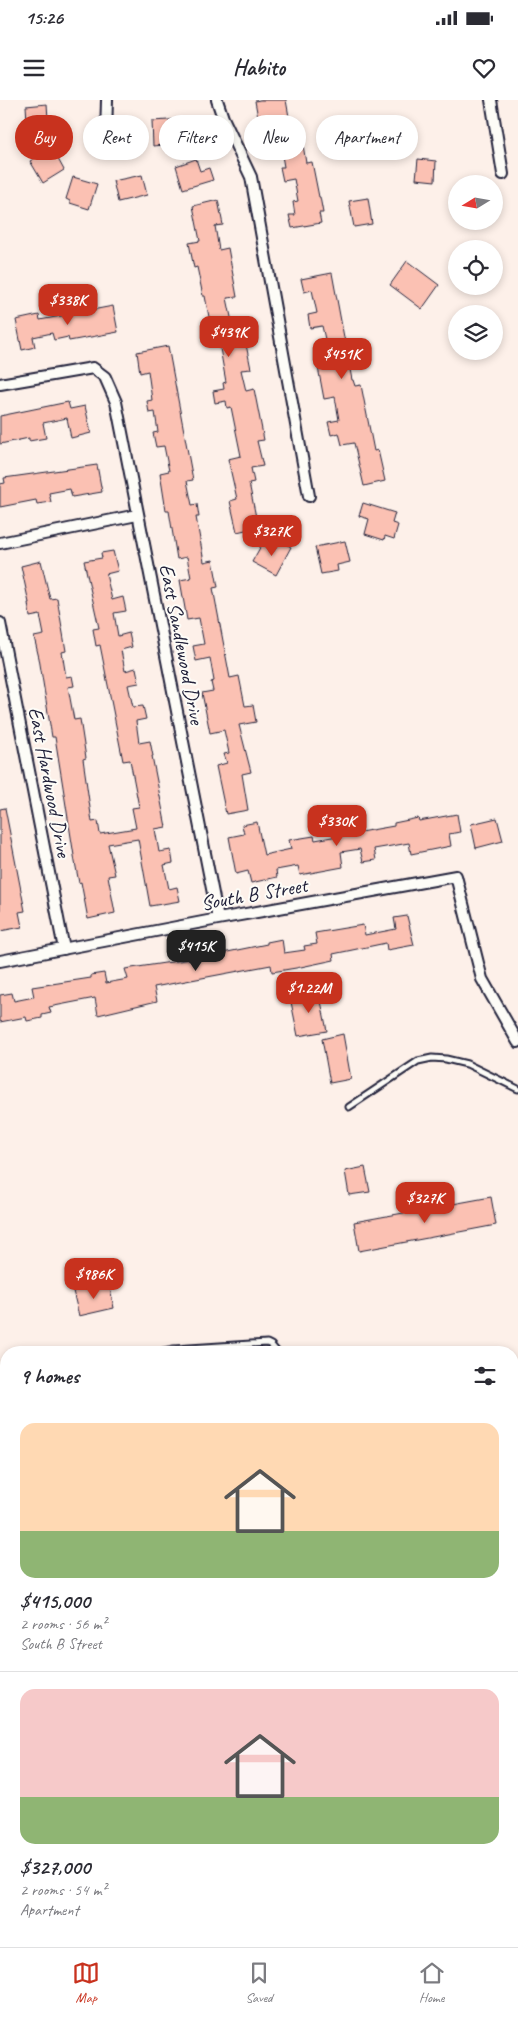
<!DOCTYPE html>
<meta charset="utf-8">
<style>
body{margin:0;font-family:Caveat,sans-serif;background:#f7f7f7;color:#2b2b33;height:100vh;display:flex;flex-direction:column;font-size:19px;white-space:nowrap}
*{box-sizing:border-box;margin:0}
p{font-size:16px;color:#7c7c81}
.icon{flex:none;width:28px;height:28px;fill:none;stroke:currentColor;stroke-width:2;stroke-linecap:round;stroke-linejoin:round}
.map{position:relative;flex:1;overflow:hidden}
.details{position:absolute;left:0px;top:1246px;width:519px;height:601px;display:flex;flex-direction:column;background:#fff;border-radius:20px 20px 0 0;box-shadow:0 2px 8px #0003}
.details>*{flex:none}
.hud{position:absolute;left:15px;top:15px;width:489px;height:45px;display:flex;gap:10px}
.needle{width:32px;rotate:259deg}
.fabs{position:absolute;left:448px;top:75px;display:grid;gap:10px}
.fabs a{display:grid;place-items:center;width:55px;height:55px;border-radius:50%;background:#fff;box-shadow:0 2px 8px #0003;font-size:25px}
.price{position:absolute;translate:-50% -42px;padding:0 11px;border-radius:10px;background:#c8321e;color:#fff;font-size:16px;line-height:32px;filter:drop-shadow(0 1px 2px #0008)}
.price::after{content:'';position:absolute;left:50%;top:30px;width:15px;height:11px;margin-left:-8px;background:inherit;clip-path:polygon(0 0,100% 0,50% 100%)}
.price.selected{background:#222;color:#fff}
ul{padding:0;list-style:none}
li{display:grid;align-content:center;gap:10px;height:265px;padding:0 20px}
li+li{border-top:1px solid #e1e1e2}
li span{display:grid;place-items:center;height:155px;border-radius:15px;color:#555}
li>.icon{margin-inline-start:auto}
span .icon{width:90px;height:90px;fill:#fffc;stroke-width:1}
li b{font-size:21px}
h2{display:flex;justify-content:space-between;align-items:center;height:60px;padding:0 20px;font-size:21px}
.chip{padding:0 18px;border-radius:22px;background:#fff;box-shadow:0 2px 8px #0003;font-size:18px;line-height:45px}
.chip.selected{background:#c8321e;color:#fff}
.status{display:flex;justify-content:space-between;align-items:center;height:35px;padding:0 25px;background:#fff;direction:ltr}
.status svg{height:14px;fill:currentColor}
header{display:flex;justify-content:space-between;align-items:center;height:65px;padding:0 20px;background:#fff;font-size:22px;font-weight:700}
.dock{display:flex;justify-content:space-around;align-items:center;height:70px;border-top:1px solid #e1e1e2;background:#fff;font-size:14px;color:#7c7c81}
.dock a{display:grid;justify-items:center;gap:2px}
.dock .selected{color:#c8321e}
.map>svg:first-child{display:block}
.park{fill:url(#park-dots);stroke:#6c8470}
.pitch{fill:#b5e6a6;stroke:#6c8470}
.building{fill:#fbc1b3;stroke:#22223b}
.lines{fill:none;stroke-linecap:round;stroke-linejoin:round}
.service-casing{stroke:#22223b;stroke-width:9}
.minor-casing{stroke:#22223b;stroke-width:14}
.secondary-casing{stroke:#22223b;stroke-width:19}
.path{stroke:#22223b;stroke-width:2.5;stroke-dasharray:4 4;stroke-linecap:butt}
.service{stroke:#fdfcf7;stroke-width:5}
.minor{stroke:#fdfcf7;stroke-width:10}
.secondary{stroke:#fdfcf7;stroke-width:15}
.labels{text-anchor:middle;dominant-baseline:central;stroke-width:4;stroke-linejoin:round;paint-order:stroke}
.street-label{font-size:21px;fill:#22223b;stroke:#fdfcf7}
</style>
<div class="status"><b>15:26</b><svg viewBox="0 0 49 12"><path d="M0 12V9h3v3zM5 12V6h3v6zM10 12V3h3v9zM15 12V0h3v12zM26 1h20v11H26zM47 4h2v5h-2z"/></svg></div>
<header><svg class="icon" aria-label="menu" viewBox="0 0 24 24"><path d="M4 6h16M4 12h16M4 18h16"/></svg>Habito<svg class="icon" aria-label="heart" viewBox="0 0 24 24"><path d="M12 20l-8-8c-3-5 5-10 8-4 3-6 11-1 8 4z"/></svg></header>
<div class="map">
<svg width="518" height="1847" viewBox="0 0 518 1847">
<defs>
<pattern id="park-dots" width="8" height="8" patternUnits="userSpaceOnUse" patternTransform="scale(1.25)"><rect width="8" height="8" fill="#b5e6a6"/><path d="M2 2h.1M6 6h.1" fill="none" stroke="#9bc590" stroke-width="1.8" stroke-linecap="round"/></pattern>
</defs>
<rect width="100%" height="100%" fill="#fdf0e9"/>
<filter id="ink" filterUnits="userSpaceOnUse"><feTurbulence type="fractalNoise" baseFrequency=".02" numOctaves="2"/><feDisplacementMap in="SourceGraphic" scale="10" xChannelSelector="R" yChannelSelector="G"/><feConvolveMatrix kernelMatrix="1 2 1 2 8 2 1 2 1" color-interpolation-filters="sRGB"/></filter>
<g filter="url(#ink)">
<path class="park" d="M6 1676V1841H97L98 1847H0V1677Z"/>
<path class="pitch" d="M6 1788V1841H73L74 1847H0V1789Z"/>
<path class="building" d="M260 0H286L291 28 300 27 306 63 312 62 319 97H320L323 113H319L321 123 292 128 289 115H295L293 102 298 101 294 79 283 81 280 67H284L280 44 271 45 267 22 259 23 255 1Z
M47 4 49 34 28 35 26 6Z
M185 19 187 43 153 46 152 21Z
M52 48 64 70 43 83 30 61Z
M196 59 200 71 209 68 213 80 183 89 176 66Z
M418 59 436 61 435 81 416 79Z
M142 75 147 95 118 102 113 81Z
M73 77 97 84 89 109 70 103V101L66 99Z
M368 98 372 124 354 127 349 101Z
M218 100 223 125 215 126 219 150 228 148 237 197 227 198 232 222 241 220 251 269 241 270 246 291 254 289 264 340 257 341 263 366 251 368 254 382 249 383 258 427 237 432 230 401 237 399 228 359 241 356 231 307 227 308 226 301 215 303 213 291 224 289 223 283 226 282 218 237 213 238 205 196H203L197 167 194 168 189 143 200 141 193 106Z
M407 161 439 185 422 209 390 185Z
M332 173 352 280H353L355 286 361 285 374 351 378 350 385 381 364 386 354 343 342 345 339 333 331 335 328 322 339 320 335 297 324 299 317 262 323 261 321 249 327 248 322 226 310 228 308 215 317 213 312 190 304 192 301 179Z
M113 206 118 232 69 241 68 237 54 240 52 233 33 237 35 247 22 250 16 220 39 215 40 220Z
M168 246 193 380 187 381 192 405 197 404 199 417H196L204 462 213 460 218 487 213 488 230 578 239 576 245 606 253 605 256 622 239 625 251 672 242 674 248 710 226 714 216 666 227 663 224 654 229 653 224 630 210 633 202 593 213 591 211 582 214 581 210 558 196 561 193 546 204 544 199 518 187 520 180 480 191 478 187 457 177 459 169 411H166L160 373 169 371 164 346 156 347 153 333 158 332 155 312 149 313 147 301 152 300 148 271 140 273 137 252Z
M68 302 70 309 85 306 91 333 71 338 67 318 43 323 46 338 29 341V338L0 344V316Z
M97 365 102 392 72 397 70 389 49 393 51 402 37 404 36 400 0 407V384L5 383 4 378Z
M363 403 395 413 392 423 398 425 394 439 385 436 384 440 365 434 369 419 359 416Z
M279 440 291 447 276 475 252 462 262 444 274 451Z
M345 441 350 462 337 465 338 471 321 474 315 447Z
M113 451 118 471 106 474 112 500 123 497 126 511 114 513 118 536 129 533 132 547 121 550 125 571 136 568 139 583 128 585 133 607 143 606 146 619 136 621 139 643 150 641 153 656H152L166 727 155 729 159 752 171 750 173 763 164 765 169 789 177 787 180 801 150 806 138 739 108 744 115 775 108 776 115 813 88 819 81 782 79 783 75 762 55 637H52L39 558 34 537 44 535 40 515 30 517 28 503H29L21 466 41 461 50 499 57 498 66 551 62 552 66 577 72 576 74 586 68 587 74 620 80 619 86 658 83 659 92 722 98 721 100 734 136 728 132 708 139 707 130 660 123 661 100 545 96 546 93 529 99 528 84 461 102 458 101 453Z
M5 708 25 811 19 812 22 827 0 831V709Z
M457 714 460 732 449 734 451 746 411 754 409 743 374 749 376 760 363 762 360 749 341 752 343 767 300 775 298 766 276 770 277 777 251 783 248 771 236 774 229 737 244 734 242 725 257 722 264 755 291 749 289 740 314 736 315 740 394 726V723L418 718 419 721Z
M497 718 503 741 476 748 471 724Z
M407 816 414 845 387 850 386 843 333 854 334 860 296 868 272 872 271 865 154 887 157 901 98 915 95 898 49 907 51 913 42 915V918L27 921 26 917 0 922V895L12 893 14 901 34 897 32 887 91 878V875L104 873 106 883 128 879 125 869 198 858 267 844V842L282 839 284 853 305 850 304 846 317 844 315 833 363 825 365 835 396 829 394 818Z
M319 891 327 931 298 936 290 897Z
M343 934 351 979 330 983 322 939Z
M365 1067 370 1092 349 1095 345 1071Z
M491 1097 496 1125 359 1151 354 1122Z
M109 1184 114 1208 79 1216 73 1191Z"/>
<g class="lines">
<defs>
<path id="service" d="M349 1007 418 961 432 958 446 959 467 964 518 989
M159 1252 174 1249 267 1243 271 1245 277 1252
M515 1630 518 1625
M512 1832H518
M509 1847 510 1841"/>
<path id="minor" d="M217 0 223 18 251 77 309 396
M491 0 503 74
M106 34 107 0
M0 284 93 268 105 277 116 302 218 819
M0 443 137 415
M0 523 64 849
M0 861 218 819 456 776 482 879 518 942"/>
<path id="secondary" d="M512 1575 518 1574
M0 1658 6 1657"/>
</defs>
<use href="#service" class="service-casing"/>
<use href="#minor" class="minor-casing"/>
<use href="#secondary" class="secondary-casing"/>
<path class="path" d="M512 1603 518 1602
M0 1677 6 1676
M0 1723H6
M86 1841 87 1847"/>
<use href="#service" class="service"/>
<use href="#minor" class="minor"/>
<use href="#secondary" class="secondary"/>
</g>
</g>
<g class="labels">
<g class="street-label">
<text transform="translate(182 544) rotate(79)">East Sandlewood Drive</text>
<text transform="translate(50 682) rotate(79)">East Hardwood Drive</text>
<text transform="translate(254 794) rotate(-10)">South B Street</text>
</g>
</g>
</svg>
<div class="fabs">
<a><svg class="needle" viewBox="-14 -14 28 28"><path d="M0-13l5 13h-10z" fill="#e53935"/><path d="M0 13l5-13h-10z" fill="#7c7c81"/></svg></a>
<a><svg class="icon" aria-label="locate" viewBox="0 0 24 24"><circle cx="12" cy="12" r="6"/><path d="M12 2v4M12 18v4M2 12h4M18 12h4"/></svg></a>
<a><svg class="icon" aria-label="layers" viewBox="0 0 24 24"><path d="M12 4l9 5-9 5-9-5zM3 14l9 5 9-5"/></svg></a>
</div>
<b class="price" style="left:68px;top:226px">$338K</b>
<b class="price" style="left:229px;top:258px">$439K</b>
<b class="price" style="left:342px;top:280px">$451K</b>
<b class="price" style="left:272px;top:457px">$327K</b>
<b class="price" style="left:337px;top:747px">$330K</b>
<b class="price selected" style="left:196px;top:872px">$415K</b>
<b class="price" style="left:309px;top:914px">$1.22M</b>
<b class="price" style="left:425px;top:1124px">$327K</b>
<b class="price" style="left:94px;top:1200px">$986K</b>
<div class="hud">
<a class="chip selected">Buy</a>
<a class="chip">Rent</a>
<a class="chip">Filters</a>
<a class="chip">New</a>
<a class="chip">Apartment</a>
</div>
<section class="details">
<h2>9 homes<svg class="icon" aria-label="filters" viewBox="0 0 24 24"><path d="M4 7h16M4 17h16"/><circle cx="9" cy="7" r="2"/><circle cx="15" cy="17" r="2"/></svg></h2>
<ul>
<li><span style="background:linear-gradient(#ffd9b3 70%,#8fb573 0)"><svg class="icon" aria-label="home" viewBox="0 0 24 24"><path d="M3 11l9-7 9 7M6 9v11h12V9"/></svg></span><div><b>$415,000</b><p>2 rooms · 56 m²</p><p>South B Street</p></div></li>
<li><span style="background:linear-gradient(#f6c9c9 70%,#8fb573 0)"><svg class="icon" aria-label="home" viewBox="0 0 24 24"><path d="M3 11l9-7 9 7M6 9v11h12V9"/></svg></span><div><b>$327,000</b><p>2 rooms · 54 m²</p><p>Apartment</p></div></li>
</ul>
</section>
</div>
<nav class="dock">
<a class="selected"><svg class="icon" aria-label="map" viewBox="0 0 24 24"><path d="M3 6l6-2 6 2 6-2v14l-6 2-6-2-6 2zM9 4v14M15 6v14"/></svg>Map</a>
<a><svg class="icon" aria-label="saved" viewBox="0 0 24 24"><path d="M7 4h10v16l-5-4-5 4z"/></svg>Saved</a>
<a><svg class="icon" aria-label="home" viewBox="0 0 24 24"><path d="M3 11l9-7 9 7M6 9v11h12V9"/></svg>Home</a>
</nav>
